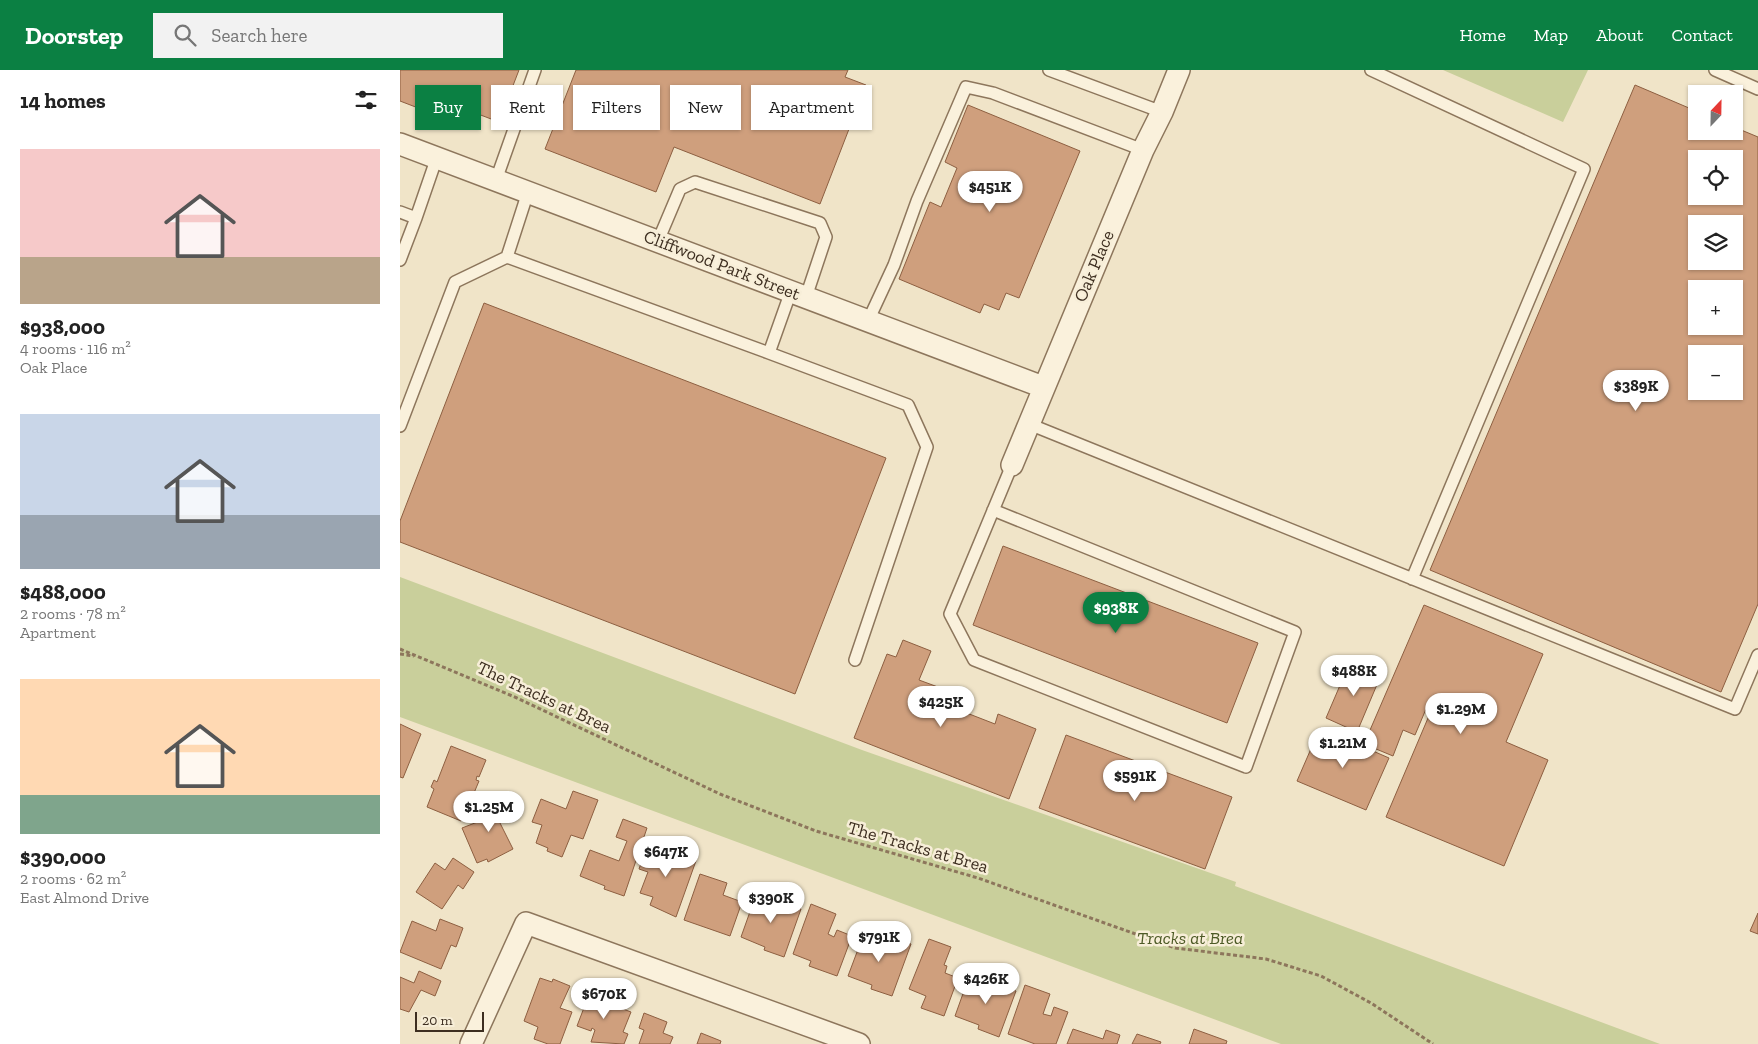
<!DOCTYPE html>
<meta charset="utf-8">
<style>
body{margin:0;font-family:"Zilla Slab",serif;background:#f2f2f2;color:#222;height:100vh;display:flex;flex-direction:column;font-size:19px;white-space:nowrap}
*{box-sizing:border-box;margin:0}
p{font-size:16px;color:#767676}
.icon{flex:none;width:28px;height:28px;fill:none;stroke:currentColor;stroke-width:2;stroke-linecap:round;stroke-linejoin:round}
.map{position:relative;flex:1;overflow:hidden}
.drawer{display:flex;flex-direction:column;background:#fff;width:400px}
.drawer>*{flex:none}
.guide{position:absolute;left:15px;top:15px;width:475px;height:45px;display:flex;gap:10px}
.needle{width:32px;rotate:22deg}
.controls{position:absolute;left:1288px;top:15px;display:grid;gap:10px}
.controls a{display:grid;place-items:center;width:55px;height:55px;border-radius:0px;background:#fff;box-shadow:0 1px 4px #0004;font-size:25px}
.scale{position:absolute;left:15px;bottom:12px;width:69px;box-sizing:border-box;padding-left:5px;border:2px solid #3d2e20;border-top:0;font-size:14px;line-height:18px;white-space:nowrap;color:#3d2e20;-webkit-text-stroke:4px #f7eed8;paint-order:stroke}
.price{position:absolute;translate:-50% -42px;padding:0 11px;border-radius:18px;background:#fff;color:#222;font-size:16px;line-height:32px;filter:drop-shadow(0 1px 2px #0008)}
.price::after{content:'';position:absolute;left:50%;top:30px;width:15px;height:11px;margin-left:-8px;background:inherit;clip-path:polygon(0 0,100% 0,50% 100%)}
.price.active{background:#0b8043;color:#fff}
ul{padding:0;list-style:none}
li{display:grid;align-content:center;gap:10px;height:265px;padding:0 20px}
li span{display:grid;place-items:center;height:155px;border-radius:0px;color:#555}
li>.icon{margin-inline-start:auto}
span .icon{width:90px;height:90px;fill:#fffc;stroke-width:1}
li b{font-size:21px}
h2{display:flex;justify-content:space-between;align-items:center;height:60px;padding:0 20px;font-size:21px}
.pill{padding:0 18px;border-radius:0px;background:#fff;box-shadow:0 1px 4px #0004;font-size:18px;line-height:45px}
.pill.active{background:#0b8043;color:#fff}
header{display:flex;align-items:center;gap:30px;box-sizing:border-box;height:70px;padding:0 25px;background:#0b8043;color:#fff}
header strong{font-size:24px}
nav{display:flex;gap:28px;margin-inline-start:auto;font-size:18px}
.search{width:350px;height:45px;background:#f2f2f2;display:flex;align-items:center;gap:12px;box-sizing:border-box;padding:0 18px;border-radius:0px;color:#767676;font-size:19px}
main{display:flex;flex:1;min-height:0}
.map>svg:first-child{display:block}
.green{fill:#c9cf9b}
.building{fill:#cf9f7d;stroke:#8d5f41;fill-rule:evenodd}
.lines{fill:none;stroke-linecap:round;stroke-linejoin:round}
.service-casing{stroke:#8d765c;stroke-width:14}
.minor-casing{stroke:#8d765c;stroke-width:24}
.path{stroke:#8d765c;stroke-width:3;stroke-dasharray:4 2.5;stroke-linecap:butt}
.service{stroke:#faf1dc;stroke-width:11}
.minor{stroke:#faf1dc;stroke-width:21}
.labels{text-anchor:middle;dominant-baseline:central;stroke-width:5;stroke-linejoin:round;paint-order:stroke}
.street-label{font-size:18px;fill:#3d2e20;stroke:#f7eed8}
.park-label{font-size:18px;font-style:italic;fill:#4d5a26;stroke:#f7eed8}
</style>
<header>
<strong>Doorstep</strong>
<div class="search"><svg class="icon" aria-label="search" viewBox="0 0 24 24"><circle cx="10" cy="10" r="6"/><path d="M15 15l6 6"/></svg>Search here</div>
<nav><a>Home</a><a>Map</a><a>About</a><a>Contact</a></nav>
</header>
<main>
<section class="drawer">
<h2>14 homes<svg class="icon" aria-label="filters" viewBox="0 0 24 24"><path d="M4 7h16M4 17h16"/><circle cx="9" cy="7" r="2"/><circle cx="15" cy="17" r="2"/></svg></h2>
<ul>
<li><span style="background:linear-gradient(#f6c9c9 70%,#b9a48a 0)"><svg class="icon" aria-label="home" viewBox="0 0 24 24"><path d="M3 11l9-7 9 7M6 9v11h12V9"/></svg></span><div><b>$938,000</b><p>4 rooms · 116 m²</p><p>Oak Place</p></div></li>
<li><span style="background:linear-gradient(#c9d6e8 65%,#9aa5b1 0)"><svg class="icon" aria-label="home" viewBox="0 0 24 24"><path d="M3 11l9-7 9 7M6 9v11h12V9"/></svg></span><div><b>$488,000</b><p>2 rooms · 78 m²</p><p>Apartment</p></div></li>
<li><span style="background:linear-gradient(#ffd9b3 75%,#7fa58c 0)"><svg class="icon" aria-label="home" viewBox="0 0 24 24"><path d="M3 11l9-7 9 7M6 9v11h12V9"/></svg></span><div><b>$390,000</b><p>2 rooms · 62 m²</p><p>East Almond Drive</p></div></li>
</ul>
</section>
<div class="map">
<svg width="1358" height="974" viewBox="0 0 1358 974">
<rect width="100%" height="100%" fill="#f0e4c8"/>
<path class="green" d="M1043 0H1188L1163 52Z
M0 507 462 680 836 812 835 816 1260 974H881L0 647Z"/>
<path class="building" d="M0 0H119L99 52 57 36 52 51 0 31Z
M176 0H448L445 7 466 15 420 134 274 77 256 122 145 79Z
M1235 15 1296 41V61H1334V57L1358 67V534L1321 622 1030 500ZM1296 89H1334V126H1296ZM1296 154H1334V191H1296ZM1296 219H1334V256H1296ZM1296 284H1334V321H1296Z
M568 35 680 81 619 228 606 223 599 240 584 234 580 243 499 209 530 132 541 137 557 98 545 92Z
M84 233 486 388 395 624 0 472V451Z
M603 476 858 573 827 653 573 555Z
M1024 535 1143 584 1106 672 1148 690 1104 796 986 747 1031 641 1026 639 1015 665 1003 660 993 686 964 674Z
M503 570 531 581 519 610 546 620 541 633 595 654 598 644 636 659 609 729 454 668 487 584 496 587Z
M950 592 981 605 957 662 926 648Z
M0 654 21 664 3 708 0 707Z
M920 658 989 688 966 740 897 711Z
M666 665 832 727 805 799 639 738Z
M51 676 86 690 79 707 77 706 76 710 79 711 74 723 71 722 61 751 27 737 34 719 31 717 34 710 37 712Z
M173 721 198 730 183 769 171 765 162 787 147 781 148 778 136 773 142 755 132 752 141 729 166 739Z
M102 726 110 746 99 751 113 779 88 792 87 789 77 793 62 758 80 751 77 744 91 738 89 732Z
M223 749 247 758 224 826 204 819 205 816 180 806 190 780 219 791 227 771 216 767Z
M258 774 270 778 267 787 279 791 282 782 297 788 276 847 250 835 253 827 240 823 248 802 239 799 246 779 255 782Z
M53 788 74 802 63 819 58 815 42 839 16 822 35 793 45 800Z
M300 804 327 813 323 825 342 832 330 866 284 850Z
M357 822 401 839 384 887 364 880 365 877 341 867Z
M411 834 436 844 428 864 434 867 437 860 452 866 437 906 409 896 411 891 393 884Z
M1358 843V864L1350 861Z
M40 849 63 858 56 877 51 875 41 899 0 882 12 851 36 861Z
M466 858 482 864 478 876 488 880 492 868 511 874 492 926 471 919 472 915 448 906Z
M529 869 551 877 544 895 547 896 545 903 558 908 544 946 521 938 526 926 509 919Z
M19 901 41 911 35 926 21 920 9 942 0 939V907L14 913Z
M570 904 616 921 599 967 578 959 579 955 555 946Z
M140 908 152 912 153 909 170 916 160 938 172 942 160 974H148L134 969 138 957 124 951Z
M625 915 650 924 643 944 651 946 654 937 668 942 656 974H635L608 964Z
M190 922 208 929 207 933 231 942 223 962 228 964 224 974 191 972 195 960 192 958 191 961 177 956Z
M244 943 267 952 263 963 273 967 270 974H239L244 960 239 958Z
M673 959 703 969 706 960 720 965 717 974H667Z
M794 959 827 971 826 974H789Z
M301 963 321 971 320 974H297Z
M737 964 761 972 760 974H732Z"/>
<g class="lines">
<defs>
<path id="service" d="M649 0 762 42
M971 0 1184 99 1012 509
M1315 0 1358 19
M96 110 135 0
M0 142 16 148 0 190
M16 148 37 87
M258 171 280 119 295 112 420 153 426 167 406 227
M107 187 369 283 391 221
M468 251 494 195 517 131 566 17 593 23 743 80
M369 283 508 335 527 377 455 590
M629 354 1335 639 1358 585
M0 356 55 212 107 187 128 122
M593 440 895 562 846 697 574 590 550 544 612 395"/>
<path id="minor" d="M0 74 643 317
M612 395 743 80 762 42 779 0
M71 974 126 853 459 974"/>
</defs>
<use href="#service" class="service-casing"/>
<use href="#minor" class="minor-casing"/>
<path class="path" d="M0 579 117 628 320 724 416 761 578 808 775 878 866 889 921 906 971 933 1033 974
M0 584 14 586"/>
<use href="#service" class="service"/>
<use href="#minor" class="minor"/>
</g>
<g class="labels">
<g class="street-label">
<text transform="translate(322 195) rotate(21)">Cliffwood Park Street</text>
<text transform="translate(694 196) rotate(-67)">Oak Place</text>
<text transform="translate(144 627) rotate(25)">The Tracks at Brea</text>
<text transform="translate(518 777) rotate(16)">The Tracks at Brea</text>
</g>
<g class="park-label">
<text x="790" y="868">Tracks at Brea</text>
</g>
</g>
</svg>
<div class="controls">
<a><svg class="needle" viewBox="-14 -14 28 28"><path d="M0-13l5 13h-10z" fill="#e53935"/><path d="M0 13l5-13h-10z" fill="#767676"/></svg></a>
<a><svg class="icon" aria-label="locate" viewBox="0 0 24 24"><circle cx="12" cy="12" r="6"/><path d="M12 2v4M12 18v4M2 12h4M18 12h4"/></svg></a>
<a><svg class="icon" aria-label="layers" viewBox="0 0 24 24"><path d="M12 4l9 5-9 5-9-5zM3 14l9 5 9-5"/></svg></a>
<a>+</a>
<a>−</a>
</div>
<div class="scale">20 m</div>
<b class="price" style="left:590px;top:143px">$451K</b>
<b class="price" style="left:1236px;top:342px">$389K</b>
<b class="price active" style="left:716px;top:564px">$938K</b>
<b class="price" style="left:954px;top:627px">$488K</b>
<b class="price" style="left:541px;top:658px">$425K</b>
<b class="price" style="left:1061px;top:665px">$1.29M</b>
<b class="price" style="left:943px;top:699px">$1.21M</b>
<b class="price" style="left:735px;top:732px">$591K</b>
<b class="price" style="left:89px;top:763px">$1.25M</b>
<b class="price" style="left:266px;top:808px">$647K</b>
<b class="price" style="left:371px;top:854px">$390K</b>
<b class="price" style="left:479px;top:893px">$791K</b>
<b class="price" style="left:586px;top:935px">$426K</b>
<b class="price" style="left:204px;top:950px">$670K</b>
<div class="guide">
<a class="pill active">Buy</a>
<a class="pill">Rent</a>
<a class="pill">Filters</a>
<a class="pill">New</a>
<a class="pill">Apartment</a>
</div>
</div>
</main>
